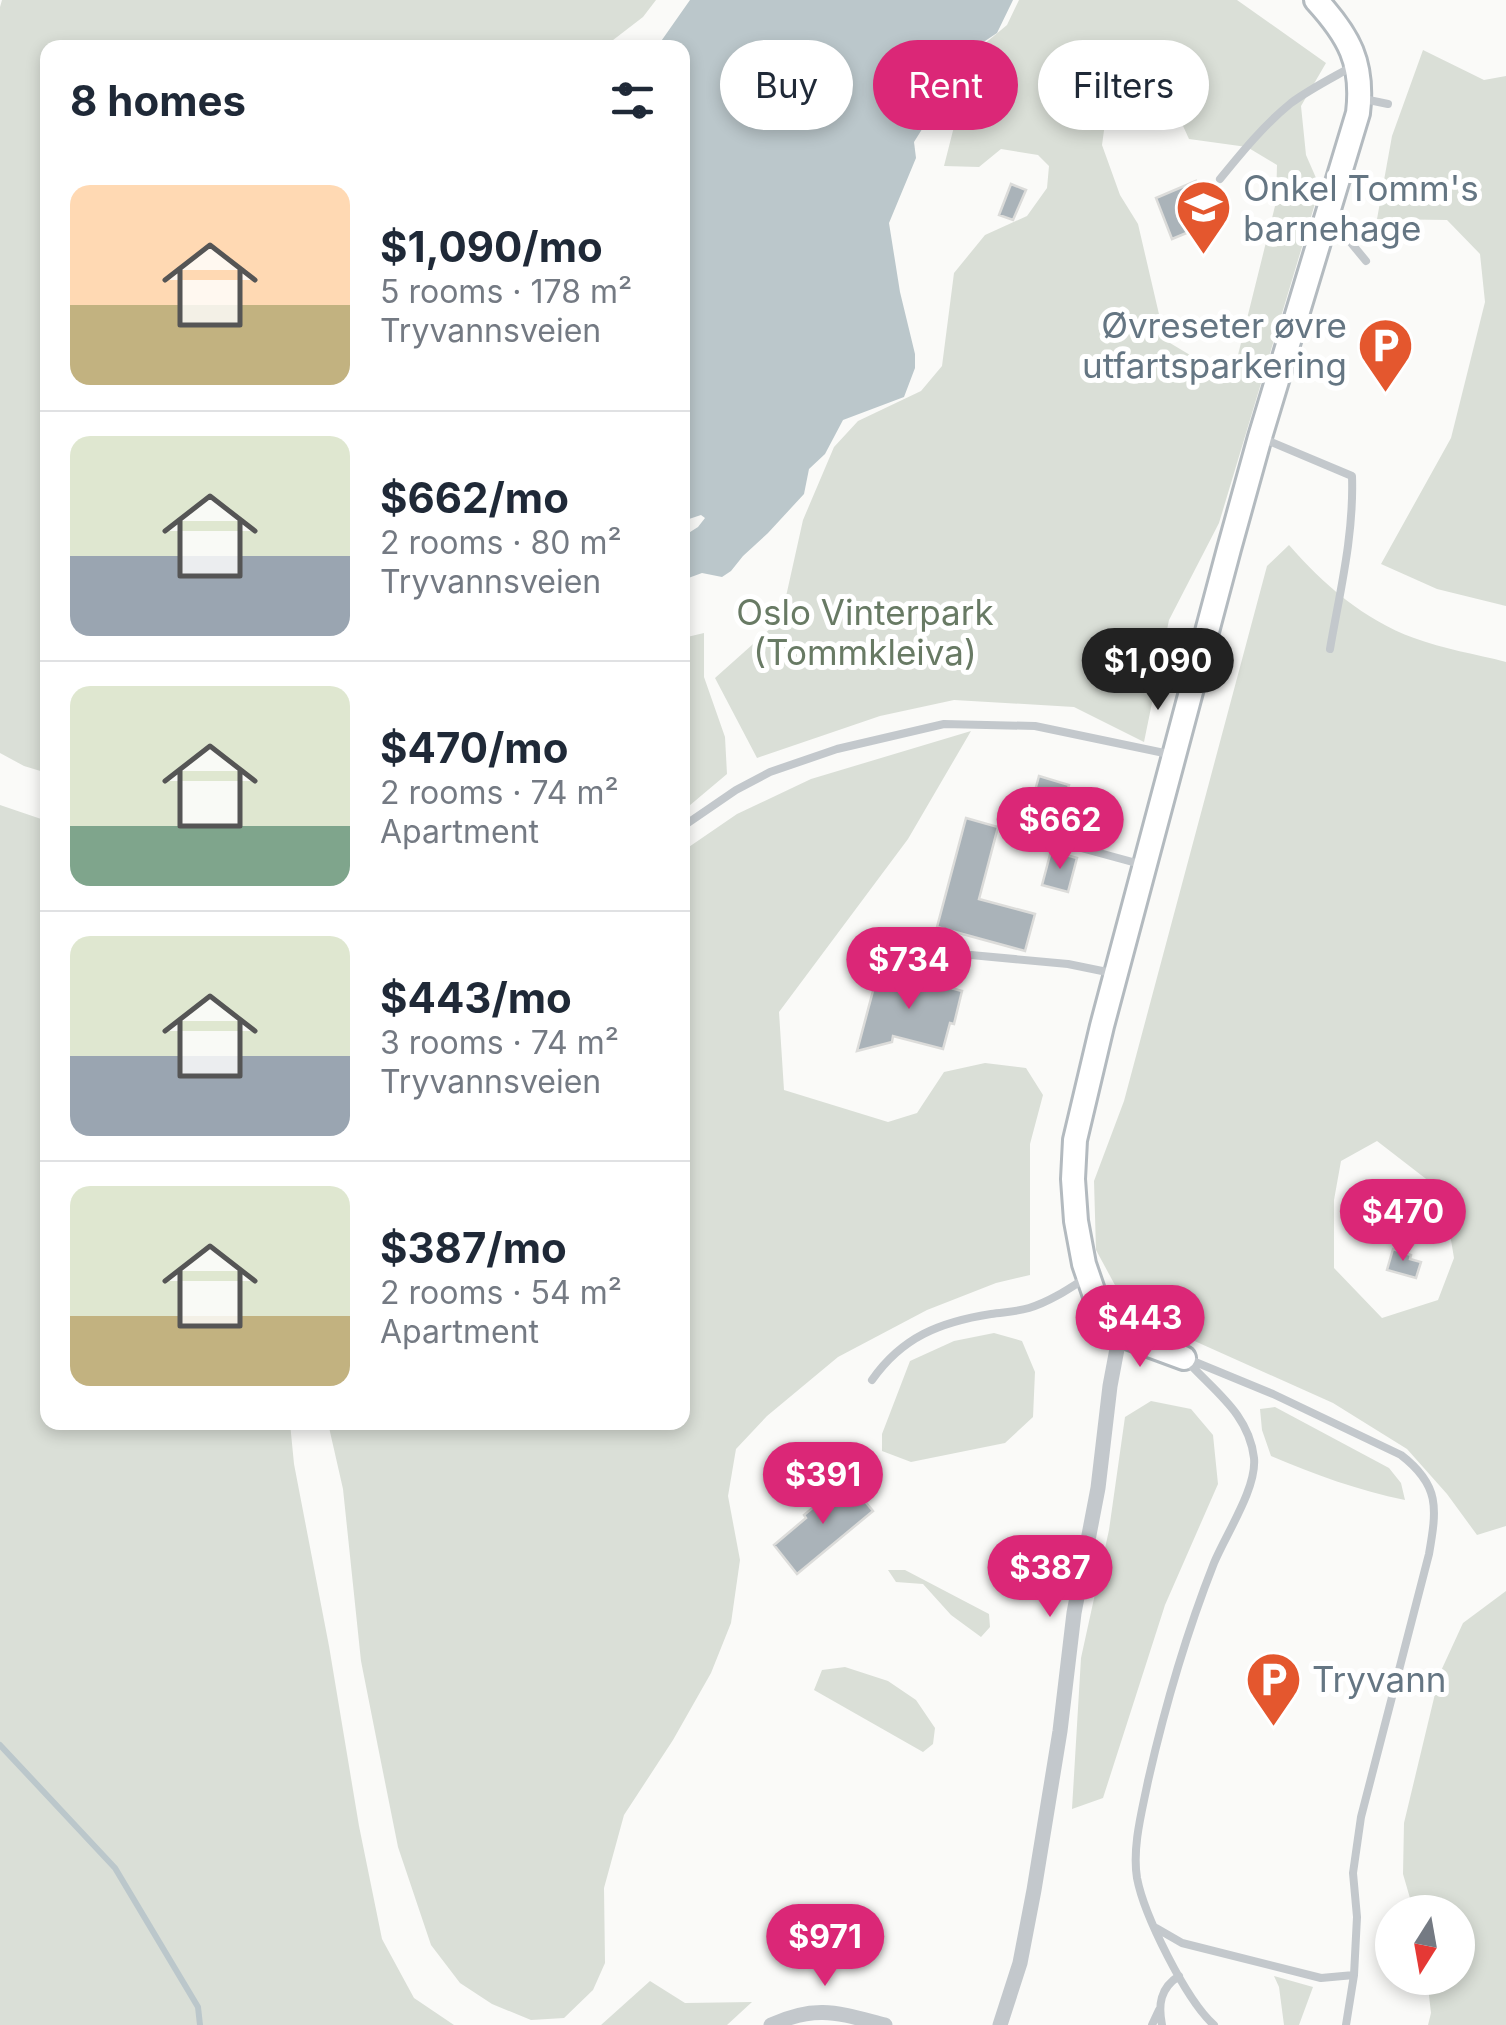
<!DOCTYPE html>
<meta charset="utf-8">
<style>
body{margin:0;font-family:Inter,sans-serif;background:#f2f2f3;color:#1f2937;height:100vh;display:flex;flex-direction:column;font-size:38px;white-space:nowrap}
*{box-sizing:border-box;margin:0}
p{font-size:32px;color:#747a83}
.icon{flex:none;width:55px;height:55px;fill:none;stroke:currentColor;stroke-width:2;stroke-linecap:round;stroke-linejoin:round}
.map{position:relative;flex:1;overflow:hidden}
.side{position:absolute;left:40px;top:40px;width:650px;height:1390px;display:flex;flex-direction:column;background:#fff;border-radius:20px;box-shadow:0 5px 15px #0003}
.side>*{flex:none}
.banner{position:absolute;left:720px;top:40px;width:635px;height:90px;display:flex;gap:20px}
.needle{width:65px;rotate:191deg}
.controls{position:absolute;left:1375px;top:1895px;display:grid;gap:20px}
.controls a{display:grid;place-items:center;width:100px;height:100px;border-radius:50%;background:#fff;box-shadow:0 5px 15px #0003;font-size:50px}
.price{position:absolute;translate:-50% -85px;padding:0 22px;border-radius:35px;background:#db2777;color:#fff;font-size:32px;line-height:65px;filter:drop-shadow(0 2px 5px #0008)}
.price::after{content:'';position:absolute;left:50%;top:60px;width:30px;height:22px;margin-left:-15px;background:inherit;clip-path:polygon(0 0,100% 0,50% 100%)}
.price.active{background:#222;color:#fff}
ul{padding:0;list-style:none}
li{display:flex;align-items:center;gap:30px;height:250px;padding:0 30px}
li+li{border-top:2px solid #e0e1e3}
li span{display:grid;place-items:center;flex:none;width:280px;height:200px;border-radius:20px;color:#555}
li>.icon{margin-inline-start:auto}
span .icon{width:120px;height:120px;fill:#fffc;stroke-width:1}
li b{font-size:42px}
h2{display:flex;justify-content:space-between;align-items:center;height:120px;padding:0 30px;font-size:42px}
.pill{padding:0 35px;border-radius:45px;background:#fff;box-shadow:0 5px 15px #0003;font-size:35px;line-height:90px}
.pill.active{background:#db2777;color:#fff}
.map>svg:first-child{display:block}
.green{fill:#dadfd7;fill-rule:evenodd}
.water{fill:#bbc7cb}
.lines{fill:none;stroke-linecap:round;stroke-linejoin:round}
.stream{stroke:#bbc7cb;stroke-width:6}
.building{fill:#aab3b9;stroke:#dcdcda;stroke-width:2.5}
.secondary-casing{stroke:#b3babf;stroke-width:28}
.lane{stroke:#c3c8cc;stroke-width:8}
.street{stroke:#c3c8cc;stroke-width:15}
.secondary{stroke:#fff;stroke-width:22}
.labels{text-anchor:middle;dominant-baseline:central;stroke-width:10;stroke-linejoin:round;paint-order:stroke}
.poi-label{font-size:35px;fill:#657683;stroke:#fff;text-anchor:start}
.park-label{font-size:35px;fill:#687a64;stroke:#fff}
</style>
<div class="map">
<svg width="1506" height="2025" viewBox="0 0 1506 2025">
<rect width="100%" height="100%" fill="#fafaf8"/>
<path class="green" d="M2 0H656L643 17 604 47 48 48 47 773 24 766 0 753V7Z
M1019 0H1237L1326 63 1301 106 1306 155 1320 187 1219 523 1169 620 1144 742 1074 707 954 700 880 716 757 758 715 678 781 619 803 520 834 447 858 421 921 391 942 366 954 273 985 235 1027 216 1047 188 1049 166 1038 155 1001 149 979 167 944 166 962 95 983 45 1007 25ZM1151 106 1178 115 1189 139 1247 147 1277 165 1276 202 1237 359 1195 358 1165 340 1138 224 1120 195 1102 145 1106 116Z
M1423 50 1484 80 1506 76V606L1437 589 1381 564 1451 438 1485 302 1480 254 1447 220 1377 219 1392 136Z
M1289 545C1323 584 1364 620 1414 638 1443 649 1476 654 1506 662V1526L1477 1535 1447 1494 1407 1449 1333 1403 1170 1330 1116 1287 1096 1250 1094 1181 1124 1101 1267 566ZM1377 1141 1443 1192 1454 1258 1438 1300 1382 1318 1334 1268V1200L1341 1161Z
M704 633V677L725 737 727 774 683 811V638Z
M971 731 908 839 779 1012 784 1090 888 1122 917 1113 944 1072 985 1063 1026 1068 1043 1095 1030 1144V1275L996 1283 927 1310 838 1357 767 1416 736 1449 728 1496 740 1560 731 1623 711 1673 673 1740 624 1815 604 1888 605 1963 593 1990 564 2018 531 2020 492 2004 460 1983 431 1945 398 1847 378 1747 361 1661 343 1489 328 1423 682 1422 683 851 737 814 811 779Z
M0 805 47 821 48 1422 290 1423 294 1464 329 1646 359 1826 382 1939 414 1998 454 2025H0Z
M994 1333 1022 1341 1035 1372 1033 1417 1005 1443 911 1462 882 1451V1434L910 1361 954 1341Z
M1151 1401 1191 1409 1213 1435 1218 1484 1165 1605 1103 1798 1072 1809 1081 1658 1109 1530 1125 1417Z
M1275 1407 1389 1468 1401 1483 1405 1500C1359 1491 1314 1474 1271 1456L1262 1430 1260 1409Z
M888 1570H905L989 1614 990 1627 981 1637 951 1615 923 1584 896 1582Z
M1506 1591V2025H1428L1431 2013 1427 1978H1458V1912H1414L1403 1874 1404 1823 1440 1673 1463 1623Z
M845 1667 888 1681 916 1700 935 1728 933 1744 923 1752 814 1690 822 1670Z
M1274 1976 1313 1987 1299 2025H1284L1279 1987Z
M650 1981 685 2003 752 2002 727 2025H601Z"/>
<path class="water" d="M690 0H1013L997 33 979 45 946 91 914 142 916 158 889 223 900 292 915 354V368L904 397 843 420 825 454 809 469 804 494 768 533 743 556 731 571 722 577 702 573 683 580V540H686L687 534 698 527 705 518 701 515 683 521 682 48 657 47Z"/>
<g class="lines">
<path class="stream" d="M0 1745 115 1868 198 2007 200 2025"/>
</g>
<path class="building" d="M1196 181 1208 213 1192 219 1196 229 1172 239 1156 198Z
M1011 184 1026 190 1013 220 999 215Z
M1039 776 1069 785 1059 822 1029 813Z
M966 818 998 827 979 899 1035 914 1025 951 937 927Z
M1051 851 1077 858 1068 892 1042 885Z
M878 972 900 978 901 975 962 991 954 1024 950 1023 943 1049 893 1036 892 1042 857 1051Z
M1393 1249 1411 1255 1410 1259 1421 1262 1416 1278 1387 1270Z
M849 1482 873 1511 797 1574 774 1545 806 1518 804 1515 822 1500 825 1502Z"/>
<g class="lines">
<defs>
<path id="secondary" d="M1184 1358 1127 1337 1113 1327 1098 1305 1084 1264 1076 1221 1073 1179 1075 1140 1102 1026 1229 549 1260 437 1358 113C1364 63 1349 36 1316 0"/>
</defs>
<use href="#secondary" class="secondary-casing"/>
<path class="lane" d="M1364 99 1388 104
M1220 179C1242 152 1264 125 1291 103 1310 89 1332 78 1353 66
M1333 217 1347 238 1366 261
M1264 439 1352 476C1354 535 1340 591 1330 649
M682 827 736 790 770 772 837 749 944 724 1035 726 1169 754
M1037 836 1140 864
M971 955 1068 964 1112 973
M1188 1359 1273 1394 1401 1455C1440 1485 1437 1508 1429 1554L1361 1817 1353 1873 1357 1917 1354 1975 1346 2025
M1187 1361C1215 1392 1249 1414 1254 1458 1257 1488 1226 1534 1214 1563 1186 1634 1165 1706 1148 1781 1142 1811 1132 1847 1137 1878 1144 1915 1186 2000 1214 2025
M872 1380C902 1337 940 1322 991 1314 1003 1312 1016 1312 1029 1308 1049 1302 1067 1290 1084 1279
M1156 1928 1182 1943 1321 1978 1354 1975
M1152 2025 1159 2010
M1162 2025C1158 2005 1160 1988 1179 1976"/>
<path class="street" d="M771 2025C817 2004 838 2013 885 2025
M1000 2025 1020 1963 1034 1890 1060 1731 1074 1613 1098 1488 1110 1386 1120 1333"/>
<use href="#secondary" class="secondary"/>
</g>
<defs>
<symbol id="school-pin" viewBox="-11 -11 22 30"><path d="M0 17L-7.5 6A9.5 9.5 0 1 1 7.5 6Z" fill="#e4572e" stroke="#fff"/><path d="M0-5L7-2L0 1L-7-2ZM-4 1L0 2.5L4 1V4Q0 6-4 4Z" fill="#fff"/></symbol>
<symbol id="parking-pin" viewBox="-11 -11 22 30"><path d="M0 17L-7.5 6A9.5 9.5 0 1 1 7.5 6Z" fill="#e4572e" stroke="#fff"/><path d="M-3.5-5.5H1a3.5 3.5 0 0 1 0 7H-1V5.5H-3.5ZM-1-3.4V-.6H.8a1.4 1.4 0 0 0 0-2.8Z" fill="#fff"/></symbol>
</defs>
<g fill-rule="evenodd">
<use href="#school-pin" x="1172" y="176" width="63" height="86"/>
<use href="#parking-pin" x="1354" y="314" width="63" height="86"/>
<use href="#parking-pin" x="1242" y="1648" width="63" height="86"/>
</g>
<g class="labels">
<g class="poi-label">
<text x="1243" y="188">Onkel Tomm's<tspan x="1243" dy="40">barnehage</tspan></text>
<text x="1347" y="325" text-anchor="end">Øvreseter øvre<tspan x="1347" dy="40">utfartsparkering</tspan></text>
<text x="1312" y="1679">Tryvann</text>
</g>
<g class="park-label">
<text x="865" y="612">Oslo Vinterpark<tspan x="865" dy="40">(Tommkleiva)</tspan></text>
</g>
</g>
</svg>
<div class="controls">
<a><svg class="needle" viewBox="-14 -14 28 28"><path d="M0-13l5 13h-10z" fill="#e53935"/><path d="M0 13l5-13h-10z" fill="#747a83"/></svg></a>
</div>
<b class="price active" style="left:1158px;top:713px">$1,090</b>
<b class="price" style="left:1060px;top:872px">$662</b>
<b class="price" style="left:909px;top:1012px">$734</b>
<b class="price" style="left:1403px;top:1264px">$470</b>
<b class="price" style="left:1140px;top:1370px">$443</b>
<b class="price" style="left:823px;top:1527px">$391</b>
<b class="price" style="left:1050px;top:1620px">$387</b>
<b class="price" style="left:825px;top:1989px">$971</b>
<div class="banner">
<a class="pill">Buy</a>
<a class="pill active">Rent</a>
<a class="pill">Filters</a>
</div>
<section class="side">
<h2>8 homes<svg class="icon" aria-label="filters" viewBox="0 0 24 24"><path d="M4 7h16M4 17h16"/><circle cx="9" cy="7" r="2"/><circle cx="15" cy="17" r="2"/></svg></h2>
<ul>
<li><span style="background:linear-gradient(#ffd9b3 60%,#c2b280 0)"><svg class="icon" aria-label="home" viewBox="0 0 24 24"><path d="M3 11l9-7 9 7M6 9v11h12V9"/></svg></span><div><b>$1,090/mo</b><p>5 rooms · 178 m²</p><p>Tryvannsveien</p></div></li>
<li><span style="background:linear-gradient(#dfe7d0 60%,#9aa5b1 0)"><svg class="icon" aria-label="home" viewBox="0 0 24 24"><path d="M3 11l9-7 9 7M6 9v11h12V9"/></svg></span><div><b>$662/mo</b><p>2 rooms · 80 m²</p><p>Tryvannsveien</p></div></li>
<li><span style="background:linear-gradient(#dfe7d0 70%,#7fa58c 0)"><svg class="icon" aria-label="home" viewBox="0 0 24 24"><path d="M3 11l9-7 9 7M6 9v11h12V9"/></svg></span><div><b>$470/mo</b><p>2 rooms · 74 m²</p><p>Apartment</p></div></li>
<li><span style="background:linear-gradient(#dfe7d0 60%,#9aa5b1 0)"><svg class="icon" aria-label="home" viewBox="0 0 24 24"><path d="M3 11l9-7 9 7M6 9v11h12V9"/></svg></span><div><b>$443/mo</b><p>3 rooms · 74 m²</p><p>Tryvannsveien</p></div></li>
<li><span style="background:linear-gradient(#dfe7d0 65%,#c2b280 0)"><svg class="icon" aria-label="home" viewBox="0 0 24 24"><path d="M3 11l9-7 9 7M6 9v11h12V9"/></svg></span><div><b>$387/mo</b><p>2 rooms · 54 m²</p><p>Apartment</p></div></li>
</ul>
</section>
</div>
